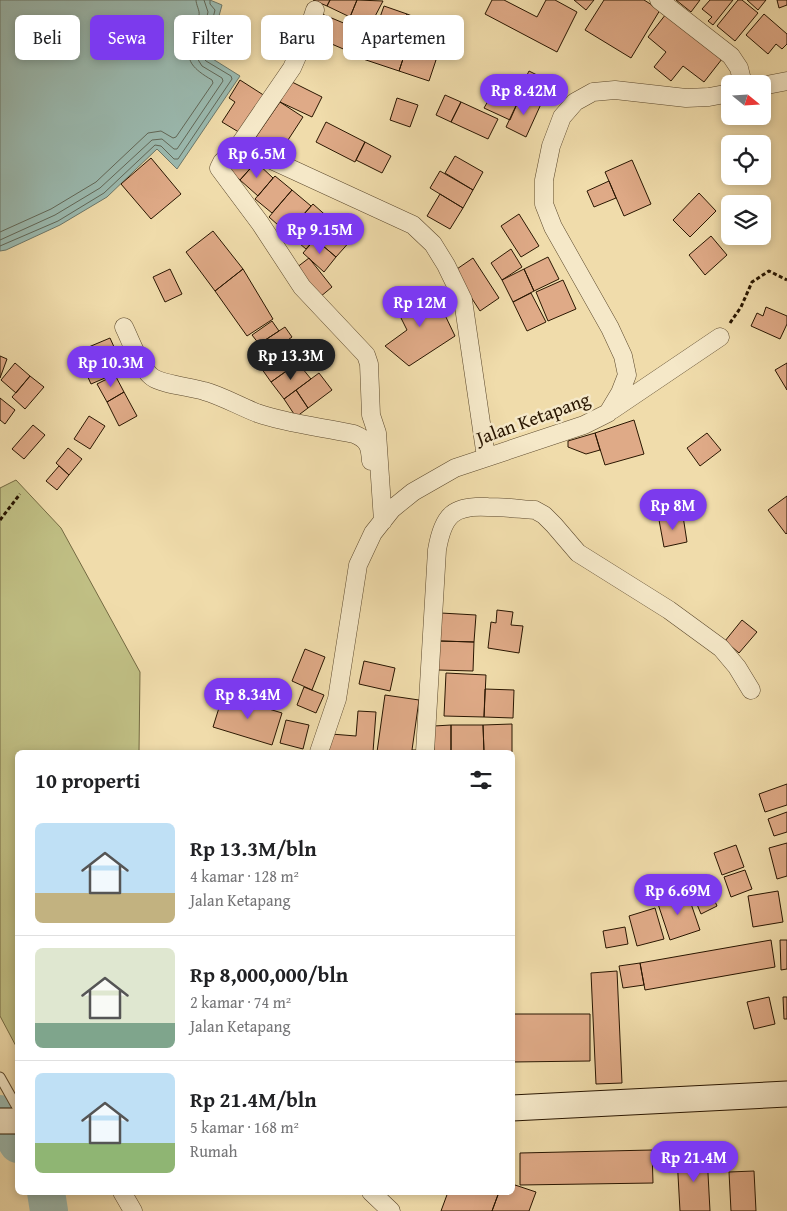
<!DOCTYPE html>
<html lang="id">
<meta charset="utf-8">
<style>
body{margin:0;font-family:"Gentium Book Plus",serif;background:#f2f2f2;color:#202124;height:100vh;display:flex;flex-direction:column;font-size:19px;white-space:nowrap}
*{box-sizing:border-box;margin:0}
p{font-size:16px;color:#757577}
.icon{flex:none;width:28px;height:28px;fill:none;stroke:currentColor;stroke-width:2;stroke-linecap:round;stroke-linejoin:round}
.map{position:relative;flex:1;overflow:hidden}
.details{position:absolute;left:15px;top:750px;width:500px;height:445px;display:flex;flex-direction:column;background:#fff;border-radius:8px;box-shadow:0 2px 8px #0003}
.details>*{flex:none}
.guide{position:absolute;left:15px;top:15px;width:500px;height:45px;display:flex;gap:10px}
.needle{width:32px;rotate:108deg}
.fabs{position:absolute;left:721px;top:75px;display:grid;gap:10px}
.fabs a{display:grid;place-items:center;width:50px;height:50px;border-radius:8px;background:#fff;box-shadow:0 2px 8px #0003;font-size:25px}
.price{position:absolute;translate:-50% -42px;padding:0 11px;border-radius:18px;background:#7c3aed;color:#fff;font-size:16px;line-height:32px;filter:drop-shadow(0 1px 2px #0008)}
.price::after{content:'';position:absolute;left:50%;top:30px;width:15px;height:11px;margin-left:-8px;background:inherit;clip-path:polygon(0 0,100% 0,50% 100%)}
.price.selected{background:#222;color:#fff}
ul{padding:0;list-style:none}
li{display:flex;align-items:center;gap:15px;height:125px;padding:0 20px}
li+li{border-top:1px solid #e0e0e0}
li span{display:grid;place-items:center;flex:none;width:140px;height:100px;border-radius:8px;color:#555}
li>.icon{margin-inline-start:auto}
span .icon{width:60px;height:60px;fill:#fffc;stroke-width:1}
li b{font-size:21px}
h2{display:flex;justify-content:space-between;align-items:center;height:60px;padding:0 20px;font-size:21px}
.tag{padding:0 18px;border-radius:8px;background:#fff;box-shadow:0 2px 8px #0003;font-size:18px;line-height:45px}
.tag.selected{background:#7c3aed;color:#fff}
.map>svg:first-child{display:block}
.green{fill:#c0bf84;stroke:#746a42}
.water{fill:#9bbab0;stroke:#6d786a}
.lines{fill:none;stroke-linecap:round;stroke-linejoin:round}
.shore{stroke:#626858;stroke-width:1}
.river{stroke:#9bbab0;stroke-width:38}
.building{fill:#dfaa87;stroke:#291601}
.service-casing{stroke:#5b482c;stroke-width:11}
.minor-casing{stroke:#5b482c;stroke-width:19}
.secondary-casing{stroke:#291601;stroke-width:27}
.path{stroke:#291601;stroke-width:3;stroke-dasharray:4 2.5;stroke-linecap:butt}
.service{stroke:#f5e8c8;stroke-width:9}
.minor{stroke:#f5e8c8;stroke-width:18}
.secondary{stroke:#f5e8c8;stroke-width:25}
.labels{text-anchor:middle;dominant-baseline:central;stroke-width:5;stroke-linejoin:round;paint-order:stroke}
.street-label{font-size:19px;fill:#291601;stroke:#f5e8c8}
</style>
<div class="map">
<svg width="787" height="1211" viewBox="0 0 787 1211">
<rect width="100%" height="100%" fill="#f0dcab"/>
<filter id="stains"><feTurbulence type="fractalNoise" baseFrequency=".004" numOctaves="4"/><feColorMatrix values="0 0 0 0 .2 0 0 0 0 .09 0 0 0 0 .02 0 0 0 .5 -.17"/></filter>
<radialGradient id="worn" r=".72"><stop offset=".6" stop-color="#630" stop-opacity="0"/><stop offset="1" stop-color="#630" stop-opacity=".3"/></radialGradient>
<path class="green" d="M16 480 61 528 140 672 139 752H18L17 1048 0 1016V488Z"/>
<path class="water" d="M0 0H210L222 5 208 56 240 76 177 169 157 149 107 197 60 225 6 250 0 251Z"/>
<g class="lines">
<path class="shore" d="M0 232 51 209 96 182 148 133 161 131 173 138 176 137 213 83 212 80C172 57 196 49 199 15 200 11 196 5 196 0
M0 240 55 215 100 188 152 140 162 139 174 149H177L223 81 222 78 202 66 197 58 208 12 204 0
M0 246 58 221 104 193 155 145 161 146 174 159H178L232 79 231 76 206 61 203 58 215 10 210 4V0"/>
<path class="river" d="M0 1114 18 1144
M46 1192 49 1211"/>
</g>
<path class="building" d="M313 0H330L327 6Z
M330 0H357L350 17 327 6Z
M357 0 383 1 370 26 350 17Z
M492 0H504L537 17 546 0H555L577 12 557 52 485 14Z
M574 0H594L586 10Z
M604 0H644L660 10 631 58 585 30Z
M676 0H700L691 12Z
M710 0H733L713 25 708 21 712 17 702 9Z
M738 0H742L758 13 735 41 717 26Z
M747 0H766L758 10Z
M777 0H787V5L779 8Z
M384 6 407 14 396 42 374 34Z
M322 14 365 32 355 54 313 36Z
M407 14 422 20 412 48 396 42Z
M666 14 722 59 704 82 683 66 671 81 654 67 666 52 648 37Z
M764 14 787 34V44L782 49 776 44 768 54 746 35Z
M370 38 406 50 399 71 363 59Z
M406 50 436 60 429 81 399 71Z
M529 71 551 82 541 104 518 93Z
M240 80 265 96 242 134 222 122 235 102 229 98Z
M491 80 521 95 510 120 484 108 488 101 483 98Z
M290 81 322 97 312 117 280 102Z
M445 95 461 102 451 122 436 115Z
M521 95 541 104 526 137 506 127Z
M397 98 418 105 410 127 390 120Z
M280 102 303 117 273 163 249 147Z
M461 102 498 119 488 139 451 122Z
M326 122 365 142 355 162 316 142Z
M365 142 391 156 382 173 356 160Z
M242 151 256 162 240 180 227 169Z
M455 156 483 172 473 190 445 173Z
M151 158 181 194 151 219 121 184Z
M632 160 651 204 624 216 605 172Z
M256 162 273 178 258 196 240 180Z
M440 171 473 190 463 208 430 188Z
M275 176 292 190 272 213 255 199Z
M609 181 616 198 594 207 587 191Z
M292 190 311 206 287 233 269 217Z
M699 193 716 211 690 237 673 220Z
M440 194 463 208 450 229 427 216Z
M313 204 331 220 306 249 287 233Z
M519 214 539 246 521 257 501 226Z
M331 220 352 239 336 257 315 239Z
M213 231 243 269 215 291 186 252Z
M711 236 727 255 705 275 689 255Z
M315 239 336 257 324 272 303 253Z
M511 249 522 267 502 280 491 263Z
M548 257 559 279 534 291 524 269Z
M309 258 332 287 320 297 296 268Z
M473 258 499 298 480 311 454 271Z
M170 269 182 294 165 302 153 277Z
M243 269 273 319 247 336 215 291Z
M524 269 534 291 513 302 502 280Z
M563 280 576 309 548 321 536 292Z
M433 290 455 336 409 366 385 346 407 330 393 302Z
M531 293 546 322 527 331 513 302Z
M766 307 787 316V324L780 339 751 326 757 313 763 316Z
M272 321 279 331 259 344 252 335Z
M285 327 292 337 264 357 256 346Z
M110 338 119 358 100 367 91 346Z
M290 342 303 359 271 382 259 365Z
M91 346 105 378 91 384 77 353Z
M0 356 7 359 0 378Z
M119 358 123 367 108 374 104 365Z
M15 363 30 376 16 393 1 380Z
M298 363 311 379 284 399 271 382Z
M787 363V390L775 370Z
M319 373 332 390 308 408 296 390Z
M115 375 124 392 107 402 97 384Z
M30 376 44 387 25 409 12 397Z
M296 390 308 408 296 417 284 399Z
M124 392 137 416 119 426 107 402Z
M0 398 15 410 5 424 0 420Z
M89 416 105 426 90 449 74 439Z
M634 420 644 454 605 465 595 433Z
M33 425 45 435 24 459 12 449Z
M595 433 600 450 586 454 568 447V441Z
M707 433 721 450 700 466 687 448Z
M68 448 82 459 69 475 56 463Z
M59 466 69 475 57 490 46 481Z
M787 496V533L786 534 768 510Z
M683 516 687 542 664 547 659 520Z
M497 610 513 612 511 625 523 626 519 653 488 648 491 622 496 623Z
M441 613 476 615 474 642 440 641Z
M742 620 757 632 739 653 725 641Z
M440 641 474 642 473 671 438 670Z
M305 649 325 657 312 690 292 681Z
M364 661 395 668 390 691 359 684Z
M446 673 486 675 484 717 444 716Z
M304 687 324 695 316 713 297 705Z
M485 689 514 690 513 718 484 717Z
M223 695 282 713 272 745 213 727Z
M385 695 419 700 412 750H416V752H377Z
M358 711 376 712 373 752H329L331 734 356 736Z
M286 720 309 725 303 749 280 743Z
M512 724V752H484L483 725Z
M451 725V752H434V726Z
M451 725H483L484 752H451Z
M787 784V805L765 812 759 794Z
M787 812V832L774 836 768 819Z
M787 843V876L777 879 769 848Z
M736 845 744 867 722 875 714 853Z
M745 870 752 889 731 897 724 877Z
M707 883 717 906 701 914 691 890Z
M778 891 783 922 753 927 748 896Z
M687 892 700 930 670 940 657 901Z
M655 908 664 939 637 946 629 916Z
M625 927 628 944 606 948 603 931Z
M771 940 775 967 645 990 640 963Z
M780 940H787V969L781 970Z
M640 963 644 985 623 988 619 966Z
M617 971 622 1083 596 1084 591 973Z
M769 997 775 1024 754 1029 747 1002Z
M783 997H787V1019H784Z
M512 1014H590V1061L512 1062Z
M652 1150 653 1183 520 1185V1153Z
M707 1155 710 1211H680L677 1157Z
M754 1171 756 1211H731L729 1172Z
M512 1184 536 1192 529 1211H492L499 1192H512Z
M448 1192H499L492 1211H441Z"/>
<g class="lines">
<defs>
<path id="service" d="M0 1077 18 1109"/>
<path id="minor" d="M659 0 731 56 739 68 743 84
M315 10 307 34 292 68 240 144 222 162 219 168 260 223 302 287 366 355 369 364 371 415 377 433 383 521
M762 86 787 81
M263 156 413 225 433 244 446 265 463 300 486 457
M124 327C131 341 140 368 152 377 161 384 191 387 204 391 222 396 239 406 257 413 288 424 322 427 354 434 369 440 370 447 371 461
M612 410 720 337
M319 752 337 699 358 565 373 533 392 509 413 492 455 468 584 425 608 413 620 393 627 375 623 356 610 328 553 227 544 204V180L551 146 562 117 575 102 593 92 615 90 686 98 709 97 730 93
M425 752 437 550C443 515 453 505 488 507 504 507 520 509 535 510L544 515 554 525 578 553 669 610 721 648 737 667 751 690
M122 1192 133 1211
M371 1192 391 1211"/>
<path id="secondary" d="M512 1108 787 1094
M0 1121H18"/>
</defs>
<use href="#service" class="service-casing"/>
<use href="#minor" class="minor-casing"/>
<use href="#secondary" class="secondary-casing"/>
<path class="path" d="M730 323 741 307 752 282 769 271 787 280
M0 520 20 494"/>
<use href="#service" class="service"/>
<use href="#minor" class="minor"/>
<use href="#secondary" class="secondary"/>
</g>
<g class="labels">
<g class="street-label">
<text transform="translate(533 418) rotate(-20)">Jalan Ketapang</text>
</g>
</g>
<rect width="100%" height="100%" filter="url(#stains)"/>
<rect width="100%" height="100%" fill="url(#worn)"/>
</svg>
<div class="fabs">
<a><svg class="needle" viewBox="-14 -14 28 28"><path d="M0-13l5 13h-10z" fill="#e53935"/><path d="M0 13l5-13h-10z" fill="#757577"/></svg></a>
<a><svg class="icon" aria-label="locate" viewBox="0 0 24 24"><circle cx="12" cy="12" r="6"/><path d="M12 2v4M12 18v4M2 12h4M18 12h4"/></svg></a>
<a><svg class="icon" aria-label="layers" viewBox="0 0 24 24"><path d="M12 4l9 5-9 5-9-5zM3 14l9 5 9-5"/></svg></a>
</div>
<b class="price" style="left:524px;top:116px">Rp 8.42M</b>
<b class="price" style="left:257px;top:179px">Rp 6.5M</b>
<b class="price" style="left:320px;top:255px">Rp 9.15M</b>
<b class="price" style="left:420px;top:328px">Rp 12M</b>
<b class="price selected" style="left:291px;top:381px">Rp 13.3M</b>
<b class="price" style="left:111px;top:388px">Rp 10.3M</b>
<b class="price" style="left:673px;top:531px">Rp 8M</b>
<b class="price" style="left:248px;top:720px">Rp 8.34M</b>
<b class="price" style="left:678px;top:916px">Rp 6.69M</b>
<b class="price" style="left:694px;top:1183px">Rp 21.4M</b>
<div class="guide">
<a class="tag">Beli</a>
<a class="tag selected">Sewa</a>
<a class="tag">Filter</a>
<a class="tag">Baru</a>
<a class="tag">Apartemen</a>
</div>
<section class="details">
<h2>10 properti<svg class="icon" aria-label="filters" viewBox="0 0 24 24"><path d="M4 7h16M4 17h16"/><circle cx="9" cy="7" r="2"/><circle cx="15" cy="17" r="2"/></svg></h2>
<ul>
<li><span style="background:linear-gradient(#bfe0f5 70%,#c2b280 0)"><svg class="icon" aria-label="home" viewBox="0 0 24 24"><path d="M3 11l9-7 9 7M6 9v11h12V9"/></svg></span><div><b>Rp 13.3M/bln</b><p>4 kamar · 128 m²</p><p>Jalan Ketapang</p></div></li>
<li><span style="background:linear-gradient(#dfe7d0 75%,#7fa58c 0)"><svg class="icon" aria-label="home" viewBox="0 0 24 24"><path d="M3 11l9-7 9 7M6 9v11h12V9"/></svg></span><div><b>Rp 8,000,000/bln</b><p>2 kamar · 74 m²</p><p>Jalan Ketapang</p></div></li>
<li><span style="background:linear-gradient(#bfe0f5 70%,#8fb573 0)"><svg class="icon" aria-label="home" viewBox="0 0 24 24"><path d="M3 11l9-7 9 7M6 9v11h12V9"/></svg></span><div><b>Rp 21.4M/bln</b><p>5 kamar · 168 m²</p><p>Rumah</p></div></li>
</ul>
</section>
</div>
